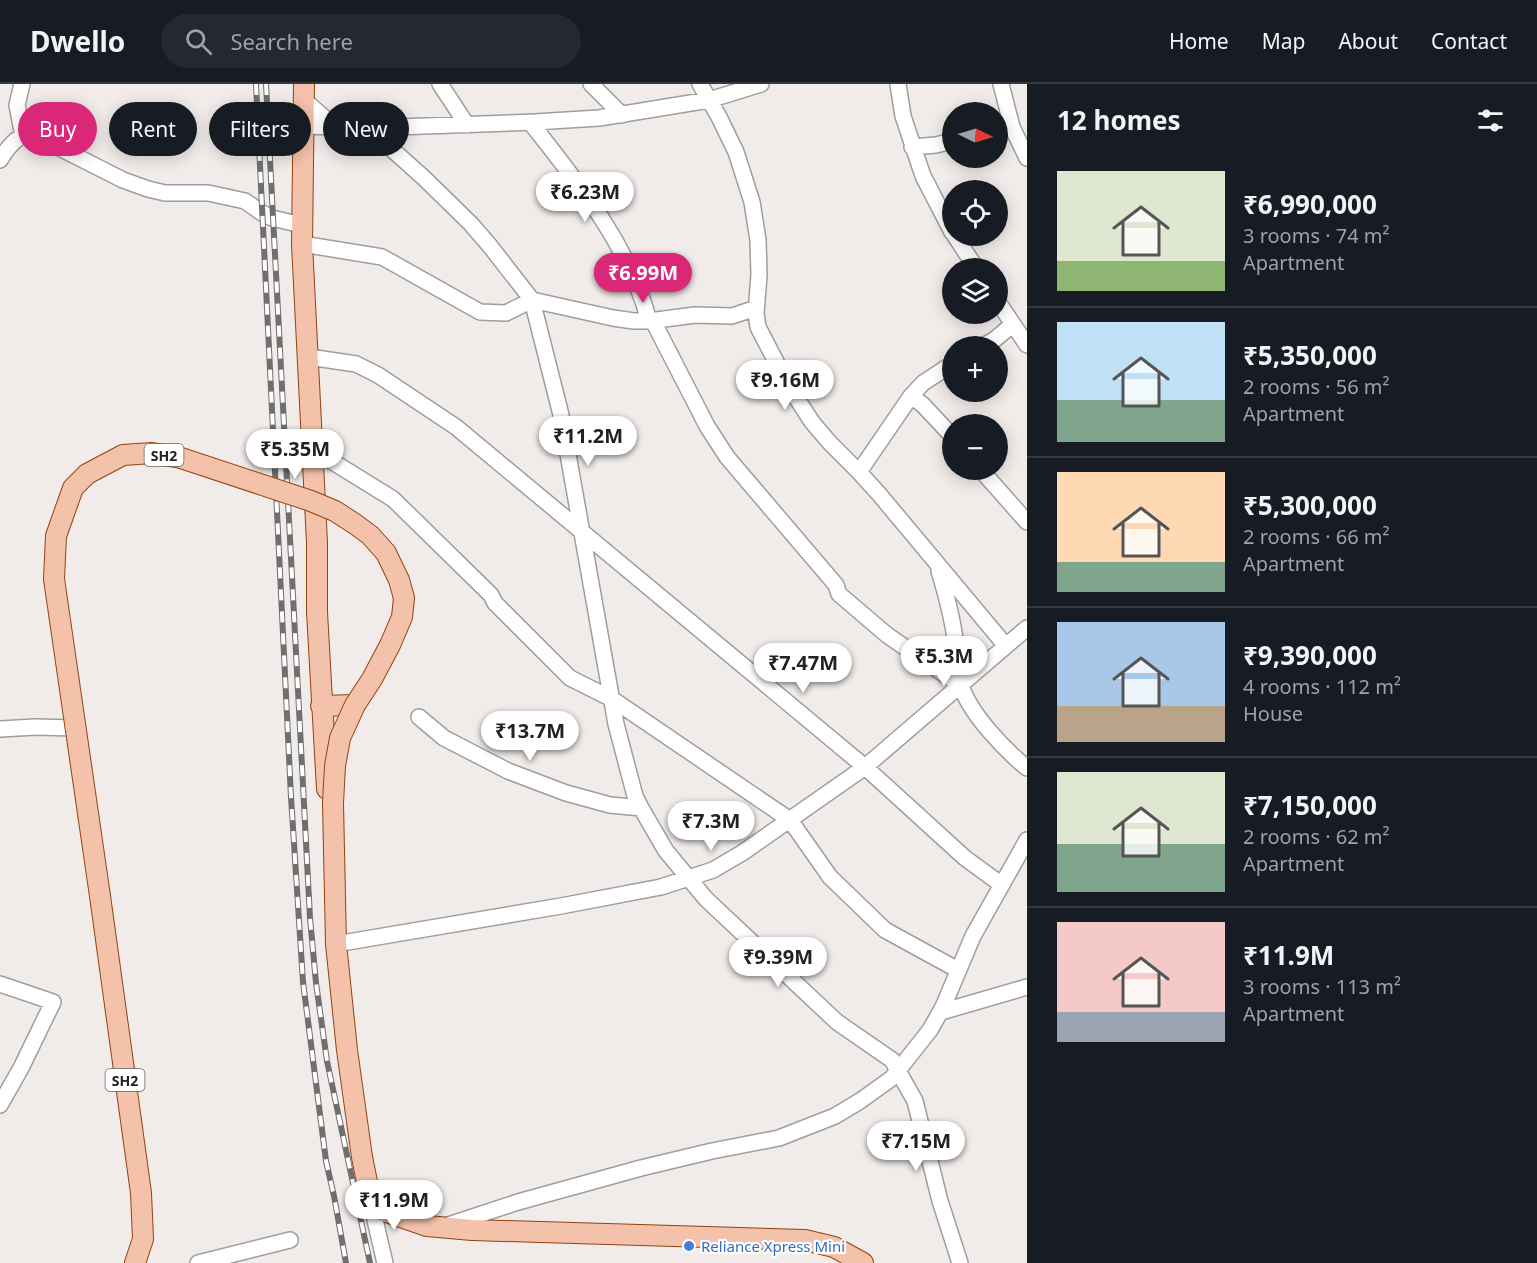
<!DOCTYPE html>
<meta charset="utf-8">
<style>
body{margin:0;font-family:"Noto Sans",sans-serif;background:#242831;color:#f1f3f6;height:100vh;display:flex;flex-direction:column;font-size:22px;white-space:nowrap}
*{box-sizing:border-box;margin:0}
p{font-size:20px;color:#9ea1a6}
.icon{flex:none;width:33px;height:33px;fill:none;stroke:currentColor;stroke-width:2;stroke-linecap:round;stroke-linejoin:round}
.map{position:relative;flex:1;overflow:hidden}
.details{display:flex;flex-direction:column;background:#171b24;width:510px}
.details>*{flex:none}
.banner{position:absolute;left:18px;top:18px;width:570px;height:54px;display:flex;gap:12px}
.needle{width:39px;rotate:95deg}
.buttons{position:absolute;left:942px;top:18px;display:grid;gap:12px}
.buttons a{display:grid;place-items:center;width:66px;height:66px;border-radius:50%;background:#171b24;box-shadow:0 3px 15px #0003;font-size:30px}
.price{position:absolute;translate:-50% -51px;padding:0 14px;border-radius:21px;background:#fff;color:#222;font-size:20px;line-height:39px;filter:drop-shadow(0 2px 3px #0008)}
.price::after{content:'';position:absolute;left:50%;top:36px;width:18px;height:14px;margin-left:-9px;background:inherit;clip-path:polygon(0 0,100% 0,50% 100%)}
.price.selected{background:#db2777;color:#fff}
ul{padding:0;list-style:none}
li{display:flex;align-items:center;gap:18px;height:150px;padding:0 30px}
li+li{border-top:2px solid #363941}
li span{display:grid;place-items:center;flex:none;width:168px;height:120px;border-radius:0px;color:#555}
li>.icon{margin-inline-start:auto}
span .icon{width:72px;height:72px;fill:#fffc;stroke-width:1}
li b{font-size:26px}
h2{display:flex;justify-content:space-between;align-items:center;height:72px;padding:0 30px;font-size:26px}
.tag{padding:0 21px;border-radius:27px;background:#171b24;box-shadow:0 3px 15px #0003;font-size:21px;line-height:54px}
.tag.selected{background:#db2777;color:#fff}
header{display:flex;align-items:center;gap:36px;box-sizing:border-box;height:84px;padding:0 30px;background:#171b24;border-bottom:2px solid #363941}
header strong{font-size:28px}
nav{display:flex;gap:33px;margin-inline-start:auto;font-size:21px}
.search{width:420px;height:54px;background:#242831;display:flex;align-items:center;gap:15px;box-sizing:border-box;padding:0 21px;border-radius:33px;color:#9ea1a6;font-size:22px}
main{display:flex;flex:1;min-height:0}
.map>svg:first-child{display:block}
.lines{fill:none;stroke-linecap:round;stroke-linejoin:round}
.minor-casing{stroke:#9e9e9e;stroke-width:18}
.major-casing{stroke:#90440e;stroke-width:22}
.minor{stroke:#fff;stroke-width:15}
.major{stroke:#f4c1ab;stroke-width:20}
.rail-casing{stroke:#6f6f6f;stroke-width:6}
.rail{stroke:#fff;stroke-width:4;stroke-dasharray:11;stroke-linecap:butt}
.major-bridge-casing{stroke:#90440e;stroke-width:22;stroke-linecap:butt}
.major-bridge{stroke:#f4c1ab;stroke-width:20}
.shop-dot{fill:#3f7fe0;stroke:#fff;stroke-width:2}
.labels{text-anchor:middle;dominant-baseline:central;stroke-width:4.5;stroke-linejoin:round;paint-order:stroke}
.shield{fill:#fff;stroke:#646464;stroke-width:1.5}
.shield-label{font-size:14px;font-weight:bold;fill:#212121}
.shop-label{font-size:15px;fill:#366cbe;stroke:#fff;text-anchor:start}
</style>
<header>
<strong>Dwello</strong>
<div class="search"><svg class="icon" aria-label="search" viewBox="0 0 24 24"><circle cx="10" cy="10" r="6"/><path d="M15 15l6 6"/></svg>Search here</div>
<nav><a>Home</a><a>Map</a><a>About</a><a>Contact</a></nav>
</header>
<main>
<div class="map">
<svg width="1027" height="1179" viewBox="0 0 1027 1179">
<rect width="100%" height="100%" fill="#f1ece9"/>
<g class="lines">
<defs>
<path id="minor" d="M22 0 17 21 23 52
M440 0 467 41
M591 0 622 31
M700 0 719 33 736 68 752 118 758 156 759 191 756 229 758 243 788 301 812 338 829 358 859 388 879 410 1006 562
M898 0 903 32 923 92 952 148
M1001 0 1012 43 1027 74
M304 16 335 43
M530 38C578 99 629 161 649 237
M304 42 368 44 535 38 599 34 709 16 761 0
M368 44 424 94 471 140 490 162 532 216 561 331 616 640 635 712 641 724 666 767 706 815 837 938 892 976 915 1017 940 1117 960 1179
M912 63 936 61 952 57
M0 76C6 66 17 50 30 51 33 51 36 53 40 54L123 96 148 105 165 109H208L245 117 262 129 272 134 302 141
M955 152 976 184
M302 160 382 173 480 228 506 229 532 216 613 234 634 237H649L695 231 732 232 756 224
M998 218 1027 261
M653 237 707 342 727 373 836 501 839 510 887 551 960 601
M983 262 994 256 1012 241
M309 273 356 280 378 291 456 343 865 683 965 774 1002 801
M911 312 923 321 952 352
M312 365 393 415 491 511 495 519 570 594 612 615 790 736 830 793 885 846 958 886
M981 386 1027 438
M859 388 911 312 923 299 952 280
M939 487C946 510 952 532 955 555 957 570 956 587 961 601 969 629 1005 666 1027 684
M419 633 444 654 508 687 566 709 610 721 641 724
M0 645 35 643 76 644
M336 860 561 822 661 803 713 786 742 769 865 683 1027 544
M0 900 53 918 21 984 0 1021
M941 928 1027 903
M372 1123 385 1179
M445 1142 518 1118 641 1084 712 1067 779 1054 835 1032 860 1017 892 994 930 946 943 923 973 852 1027 756
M198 1179 290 1156"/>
<path id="major" d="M304 0 302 160 317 459V528L327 705
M321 622 355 621
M333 719 336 860 347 966 362 1073 372 1123 427 1142 472 1146 805 1156 834 1163 863 1179
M100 812 141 1109 143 1155 135 1179"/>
</defs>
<use href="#minor" class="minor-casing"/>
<use href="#major" class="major-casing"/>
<use href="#minor" class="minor"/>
<use href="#major" class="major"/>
<defs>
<path id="rail" d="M256 0 291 713 303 898 326 1077 334 1112 346 1179
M266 0 310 834 316 899 327 977 370 1179"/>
</defs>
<use href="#rail" class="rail-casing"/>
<use href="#rail" class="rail"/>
<defs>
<path id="major-bridge" d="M100 812 54 495 56 452 73 404 87 390 123 371 152 369 181 374 311 417 335 427 355 440 370 451 386 469 399 496 404 514 402 533 390 561 372 595 355 621 340 654 335 682 333 719"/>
</defs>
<use href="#major-bridge" class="major-bridge-casing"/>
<use href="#major-bridge" class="major-bridge"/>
</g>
<circle class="shop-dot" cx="689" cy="1162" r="6"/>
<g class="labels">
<g class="shield">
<rect x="144.5" y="360" width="39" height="22" rx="4.5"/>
<rect x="105.5" y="985" width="39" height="22" rx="4.5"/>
</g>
<g class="shield-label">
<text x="164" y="371">SH2</text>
<text x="125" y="996">SH2</text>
</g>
<g class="shop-label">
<text x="701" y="1162">Reliance Xpress Mini</text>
</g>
</g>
</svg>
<div class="buttons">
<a><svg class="needle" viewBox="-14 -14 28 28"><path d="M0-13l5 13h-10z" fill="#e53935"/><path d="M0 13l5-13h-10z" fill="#9ea1a6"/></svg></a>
<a><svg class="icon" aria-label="locate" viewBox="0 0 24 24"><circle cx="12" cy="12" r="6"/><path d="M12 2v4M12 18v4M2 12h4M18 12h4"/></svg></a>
<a><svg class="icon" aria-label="layers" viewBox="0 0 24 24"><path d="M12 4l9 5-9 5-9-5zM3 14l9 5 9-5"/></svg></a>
<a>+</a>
<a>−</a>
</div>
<b class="price" style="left:585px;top:139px">₹6.23M</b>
<b class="price selected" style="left:643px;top:220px">₹6.99M</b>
<b class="price" style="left:785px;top:327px">₹9.16M</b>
<b class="price" style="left:588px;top:383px">₹11.2M</b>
<b class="price" style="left:295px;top:396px">₹5.35M</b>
<b class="price" style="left:944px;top:603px">₹5.3M</b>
<b class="price" style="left:803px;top:610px">₹7.47M</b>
<b class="price" style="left:530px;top:678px">₹13.7M</b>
<b class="price" style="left:711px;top:768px">₹7.3M</b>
<b class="price" style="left:778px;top:904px">₹9.39M</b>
<b class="price" style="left:916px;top:1088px">₹7.15M</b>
<b class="price" style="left:394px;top:1147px">₹11.9M</b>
<div class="banner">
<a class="tag selected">Buy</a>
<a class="tag">Rent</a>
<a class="tag">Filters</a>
<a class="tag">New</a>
</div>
</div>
<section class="details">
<h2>12 homes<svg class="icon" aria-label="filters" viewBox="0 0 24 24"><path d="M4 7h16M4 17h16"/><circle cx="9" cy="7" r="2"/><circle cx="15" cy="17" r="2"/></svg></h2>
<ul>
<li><span style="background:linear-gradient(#dfe7d0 75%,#8fb573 0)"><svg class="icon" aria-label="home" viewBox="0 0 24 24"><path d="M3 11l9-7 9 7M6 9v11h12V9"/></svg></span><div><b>₹6,990,000</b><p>3 rooms · 74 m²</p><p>Apartment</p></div></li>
<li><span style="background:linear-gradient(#bfe0f5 65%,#7fa58c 0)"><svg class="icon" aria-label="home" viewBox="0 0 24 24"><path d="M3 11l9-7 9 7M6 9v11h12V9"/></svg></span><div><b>₹5,350,000</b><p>2 rooms · 56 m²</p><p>Apartment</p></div></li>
<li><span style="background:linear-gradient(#ffd9b3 75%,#7fa58c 0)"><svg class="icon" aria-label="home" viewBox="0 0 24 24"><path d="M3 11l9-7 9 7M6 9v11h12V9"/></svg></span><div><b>₹5,300,000</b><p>2 rooms · 66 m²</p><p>Apartment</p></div></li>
<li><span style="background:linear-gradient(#a9c7e8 70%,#b9a48a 0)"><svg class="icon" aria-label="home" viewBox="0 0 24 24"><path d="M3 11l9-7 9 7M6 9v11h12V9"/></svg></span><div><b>₹9,390,000</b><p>4 rooms · 112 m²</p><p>House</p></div></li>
<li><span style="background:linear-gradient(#dfe7d0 60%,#7fa58c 0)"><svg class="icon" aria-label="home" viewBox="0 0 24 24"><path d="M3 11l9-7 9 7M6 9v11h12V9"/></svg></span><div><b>₹7,150,000</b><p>2 rooms · 62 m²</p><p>Apartment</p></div></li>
<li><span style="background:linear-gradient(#f6c9c9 75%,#9aa5b1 0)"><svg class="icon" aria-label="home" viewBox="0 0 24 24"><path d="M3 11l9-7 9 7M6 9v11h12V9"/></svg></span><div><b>₹11.9M</b><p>3 rooms · 113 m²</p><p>Apartment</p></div></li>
</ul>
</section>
</main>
